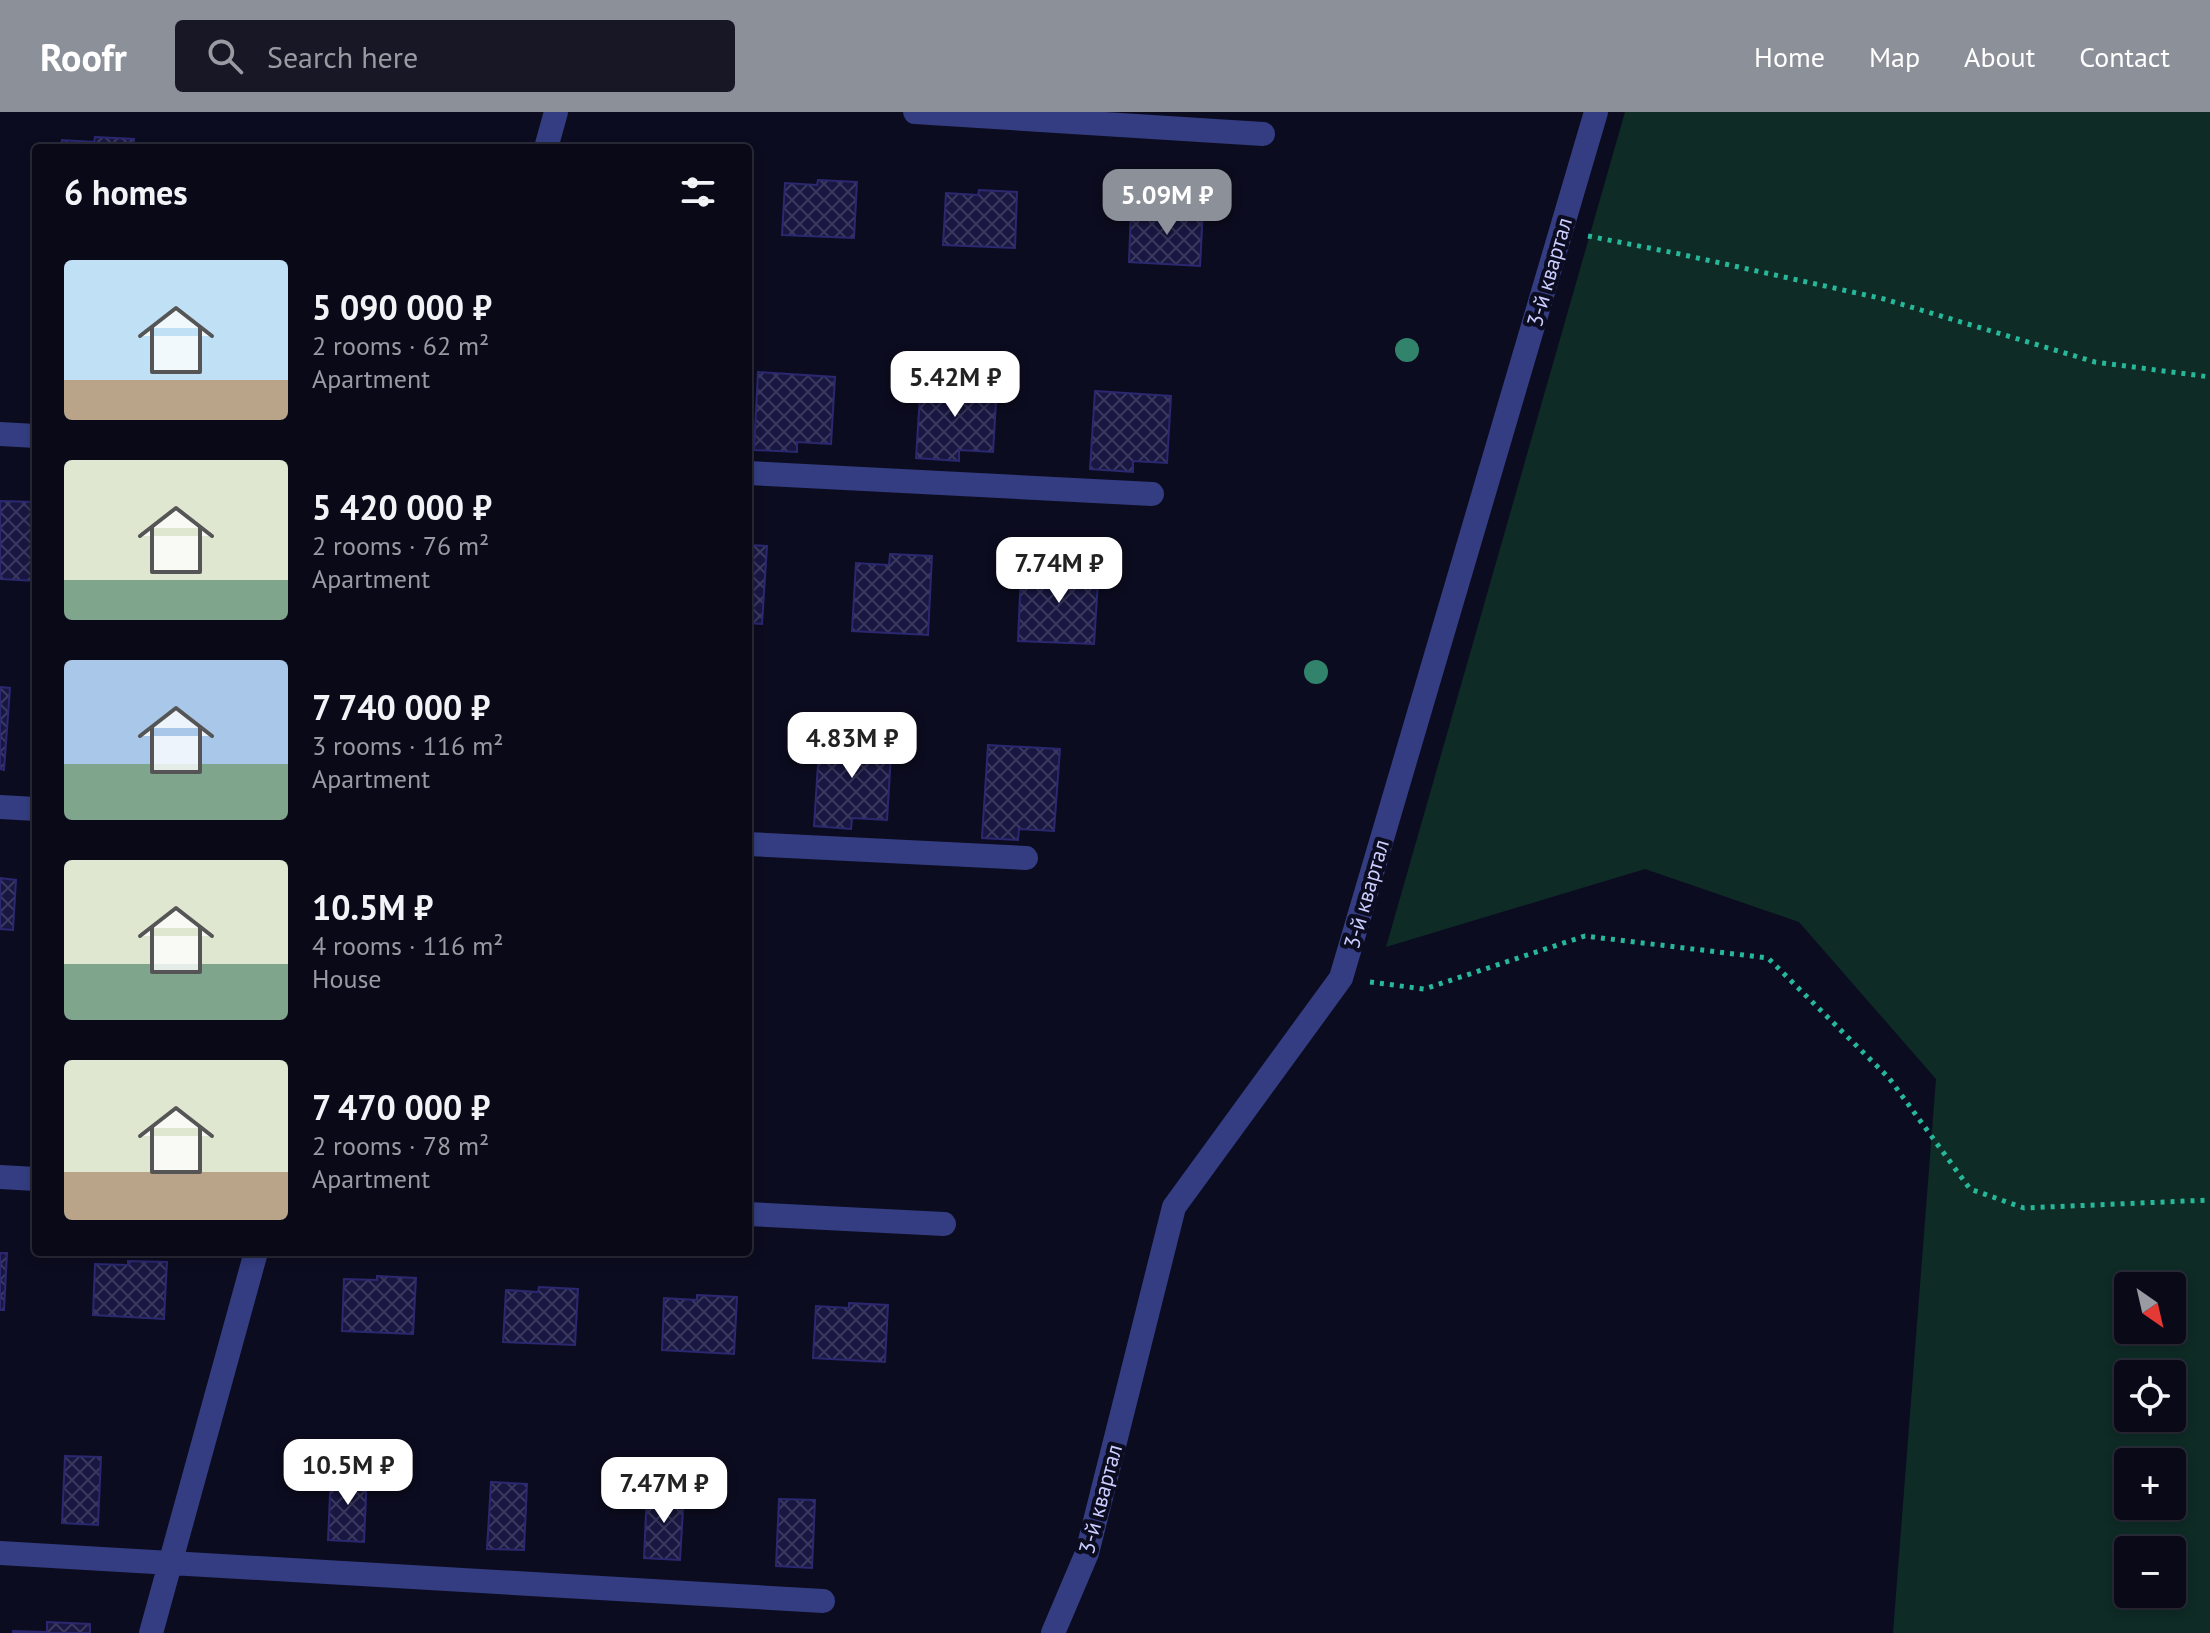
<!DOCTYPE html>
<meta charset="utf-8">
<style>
body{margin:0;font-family:"PT Sans",sans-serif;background:#171725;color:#f1f3f6;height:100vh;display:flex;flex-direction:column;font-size:30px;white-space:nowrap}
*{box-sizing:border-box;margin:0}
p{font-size:26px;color:#999aa2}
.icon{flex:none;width:44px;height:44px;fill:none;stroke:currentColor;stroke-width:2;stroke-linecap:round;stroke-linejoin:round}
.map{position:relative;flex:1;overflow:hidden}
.details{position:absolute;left:32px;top:32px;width:720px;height:1112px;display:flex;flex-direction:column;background:#090918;border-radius:8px;box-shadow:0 4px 12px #0003,0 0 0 2px #292a37}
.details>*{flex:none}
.needle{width:52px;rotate:146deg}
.controls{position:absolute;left:2114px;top:1160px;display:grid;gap:16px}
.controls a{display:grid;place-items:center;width:72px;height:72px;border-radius:8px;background:#090918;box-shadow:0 4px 12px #0003,0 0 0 2px #292a37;font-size:40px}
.price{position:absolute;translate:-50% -68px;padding:0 18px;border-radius:16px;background:#fff;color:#222;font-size:26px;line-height:52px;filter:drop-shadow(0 2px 4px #0008)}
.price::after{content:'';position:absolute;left:50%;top:48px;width:24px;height:18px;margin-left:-12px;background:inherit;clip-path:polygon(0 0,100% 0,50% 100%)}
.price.on{background:#8c9099;color:#fff}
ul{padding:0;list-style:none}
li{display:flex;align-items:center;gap:24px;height:200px;padding:0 32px}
li span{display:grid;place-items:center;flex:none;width:224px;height:160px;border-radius:8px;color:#555}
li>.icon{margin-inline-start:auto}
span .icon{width:96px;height:96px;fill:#fffc;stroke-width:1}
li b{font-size:34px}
h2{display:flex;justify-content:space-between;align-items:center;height:96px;padding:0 32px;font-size:34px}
header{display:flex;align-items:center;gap:48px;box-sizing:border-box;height:112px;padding:0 40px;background:#8c9099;color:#fff}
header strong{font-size:38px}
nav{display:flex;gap:44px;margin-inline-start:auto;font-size:28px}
.search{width:560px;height:72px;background:#171725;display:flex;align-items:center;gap:20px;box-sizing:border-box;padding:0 28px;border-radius:8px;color:#999aa2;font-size:30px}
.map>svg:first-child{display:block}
.green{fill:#0e2b26;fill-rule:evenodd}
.building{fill:url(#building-cross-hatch);stroke:#2b2870;stroke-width:2}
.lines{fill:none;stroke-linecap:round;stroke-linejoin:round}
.path{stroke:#27b799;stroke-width:5;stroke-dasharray:4 6;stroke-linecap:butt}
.minor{stroke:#343d82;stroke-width:24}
.tree{fill:#32836c}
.labels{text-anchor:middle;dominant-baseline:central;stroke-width:8;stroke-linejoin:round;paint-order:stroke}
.street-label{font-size:22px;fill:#cbcdff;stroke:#0c0c20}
</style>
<header>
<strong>Roofr</strong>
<div class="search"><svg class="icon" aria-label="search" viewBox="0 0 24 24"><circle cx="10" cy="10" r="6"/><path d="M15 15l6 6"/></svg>Search here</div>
<nav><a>Home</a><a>Map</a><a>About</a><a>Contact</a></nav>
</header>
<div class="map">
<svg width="2210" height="1521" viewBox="0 0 2210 1521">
<defs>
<pattern id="building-cross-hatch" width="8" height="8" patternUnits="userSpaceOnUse" patternTransform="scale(2)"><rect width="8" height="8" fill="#191742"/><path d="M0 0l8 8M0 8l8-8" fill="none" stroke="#39385e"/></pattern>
</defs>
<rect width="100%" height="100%" fill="#0c0c20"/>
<path class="green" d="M1625 0H2210V1521H1893L1936 967 1799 810 1645 757 1386 835ZM2128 1174H2172V1218H2128ZM2128 1262H2172V1306H2128ZM2128 1350H2172V1394H2128ZM2128 1438H2172V1482H2128Z"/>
<path class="building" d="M95 25 134 27 133 36H61L62 28 94 30Z
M818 68 857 70 854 126 782 123 785 71 817 73Z
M979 78 1017 80 1015 136 943 133 946 81 978 83Z
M1164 95 1203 97 1200 154 1129 150 1131 99 1164 100Z
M36 223V300H31Z
M758 260 835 265 831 332 797 330V340L754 338Z
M921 268 997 273 993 340 959 338V349L916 346Z
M1095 279 1171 284 1167 351 1133 349V360L1090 357Z
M0 389 36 390V469L0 467Z
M748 433 767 434 762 512 748 511Z
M890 442 932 444 928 523 852 519 856 451 889 453Z
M1055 452 1099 454 1094 532 1018 529 1021 461 1055 463Z
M0 575 10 576 4 658 0 657Z
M820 621 892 626 887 708 852 706 851 717 814 714Z
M988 633 1060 637 1054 719 1019 717 1018 728 982 726Z
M0 766 16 768 13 818 0 817Z
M0 1141H7L4 1198H0Z
M128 1149 167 1150 164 1207 93 1203 95 1152 128 1153Z
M377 1164 416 1166 413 1222 342 1219 344 1167 377 1168Z
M539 1175 578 1177 575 1233 503 1230 506 1178 538 1180Z
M697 1183 737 1185 734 1242 662 1238 664 1186 697 1188Z
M849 1191 888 1193 885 1250 813 1246 816 1194 849 1196Z
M65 1344 101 1345 98 1413 62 1411Z
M331 1361 367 1362 364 1430 328 1428Z
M491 1370 527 1372 524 1438 487 1437Z
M647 1379 684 1381 680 1448 644 1446Z
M779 1387 815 1388 812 1456 776 1454Z
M47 1510 90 1512V1521H13V1519L47 1520Z"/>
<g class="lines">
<path class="path" d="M1588 124 1675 141 1884 187 2095 250 2210 265
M1370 870 1424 877 1585 824 1768 846 1889 966 1970 1077 2024 1096 2210 1088"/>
<path class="minor" d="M915 0 1263 22
M546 36 556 0
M0 322 36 324
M748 361 1152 382
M0 695 36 697
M748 732 1026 746
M0 1065 36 1067
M748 1102 944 1112
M0 1441 823 1489
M151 1521 256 1140
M1053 1521 1087 1441 1174 1095 1341 866 1596 0"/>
</g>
<g class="tree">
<circle cx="1407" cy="238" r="12"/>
<circle cx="1316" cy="560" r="12"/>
</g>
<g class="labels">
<g class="street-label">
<text transform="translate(1549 160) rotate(-74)">3-й квартал</text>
<text transform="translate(1366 782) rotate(-74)">3-й квартал</text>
<text transform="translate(1100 1387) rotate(-75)">3-й квартал</text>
</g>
</g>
</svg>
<div class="controls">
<a><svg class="needle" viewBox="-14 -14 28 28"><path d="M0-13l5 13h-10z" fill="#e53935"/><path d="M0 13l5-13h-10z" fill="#999aa2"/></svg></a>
<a><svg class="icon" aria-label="locate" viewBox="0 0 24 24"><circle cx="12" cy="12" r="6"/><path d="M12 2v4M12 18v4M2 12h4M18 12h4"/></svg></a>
<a>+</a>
<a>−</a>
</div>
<b class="price on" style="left:1167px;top:125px">5.09M ₽</b>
<b class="price" style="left:955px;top:307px">5.42M ₽</b>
<b class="price" style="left:1059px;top:493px">7.74M ₽</b>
<b class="price" style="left:852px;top:668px">4.83M ₽</b>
<b class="price" style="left:348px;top:1395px">10.5M ₽</b>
<b class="price" style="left:664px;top:1413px">7.47M ₽</b>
<section class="details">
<h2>6 homes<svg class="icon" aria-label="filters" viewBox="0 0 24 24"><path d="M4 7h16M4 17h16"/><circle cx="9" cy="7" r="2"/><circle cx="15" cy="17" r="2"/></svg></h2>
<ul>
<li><span style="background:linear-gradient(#bfe0f5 75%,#b9a48a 0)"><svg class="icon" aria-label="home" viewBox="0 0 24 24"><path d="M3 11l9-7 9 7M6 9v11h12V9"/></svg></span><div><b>5 090 000 ₽</b><p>2 rooms · 62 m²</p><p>Apartment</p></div></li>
<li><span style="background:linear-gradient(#dfe7d0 75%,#7fa58c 0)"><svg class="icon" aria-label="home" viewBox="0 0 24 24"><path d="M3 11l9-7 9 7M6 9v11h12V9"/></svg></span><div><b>5 420 000 ₽</b><p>2 rooms · 76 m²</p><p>Apartment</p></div></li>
<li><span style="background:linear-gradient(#a9c7e8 65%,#7fa58c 0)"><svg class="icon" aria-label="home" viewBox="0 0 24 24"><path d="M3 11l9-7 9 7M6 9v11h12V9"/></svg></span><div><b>7 740 000 ₽</b><p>3 rooms · 116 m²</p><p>Apartment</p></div></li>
<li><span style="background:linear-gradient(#dfe7d0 65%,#7fa58c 0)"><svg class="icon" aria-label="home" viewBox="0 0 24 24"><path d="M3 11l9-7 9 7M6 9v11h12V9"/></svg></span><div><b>10.5M ₽</b><p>4 rooms · 116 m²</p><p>House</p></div></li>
<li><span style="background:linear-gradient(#dfe7d0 70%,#b9a48a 0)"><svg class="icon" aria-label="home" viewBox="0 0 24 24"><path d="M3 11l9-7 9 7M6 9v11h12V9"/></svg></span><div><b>7 470 000 ₽</b><p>2 rooms · 78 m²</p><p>Apartment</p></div></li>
</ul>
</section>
</div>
